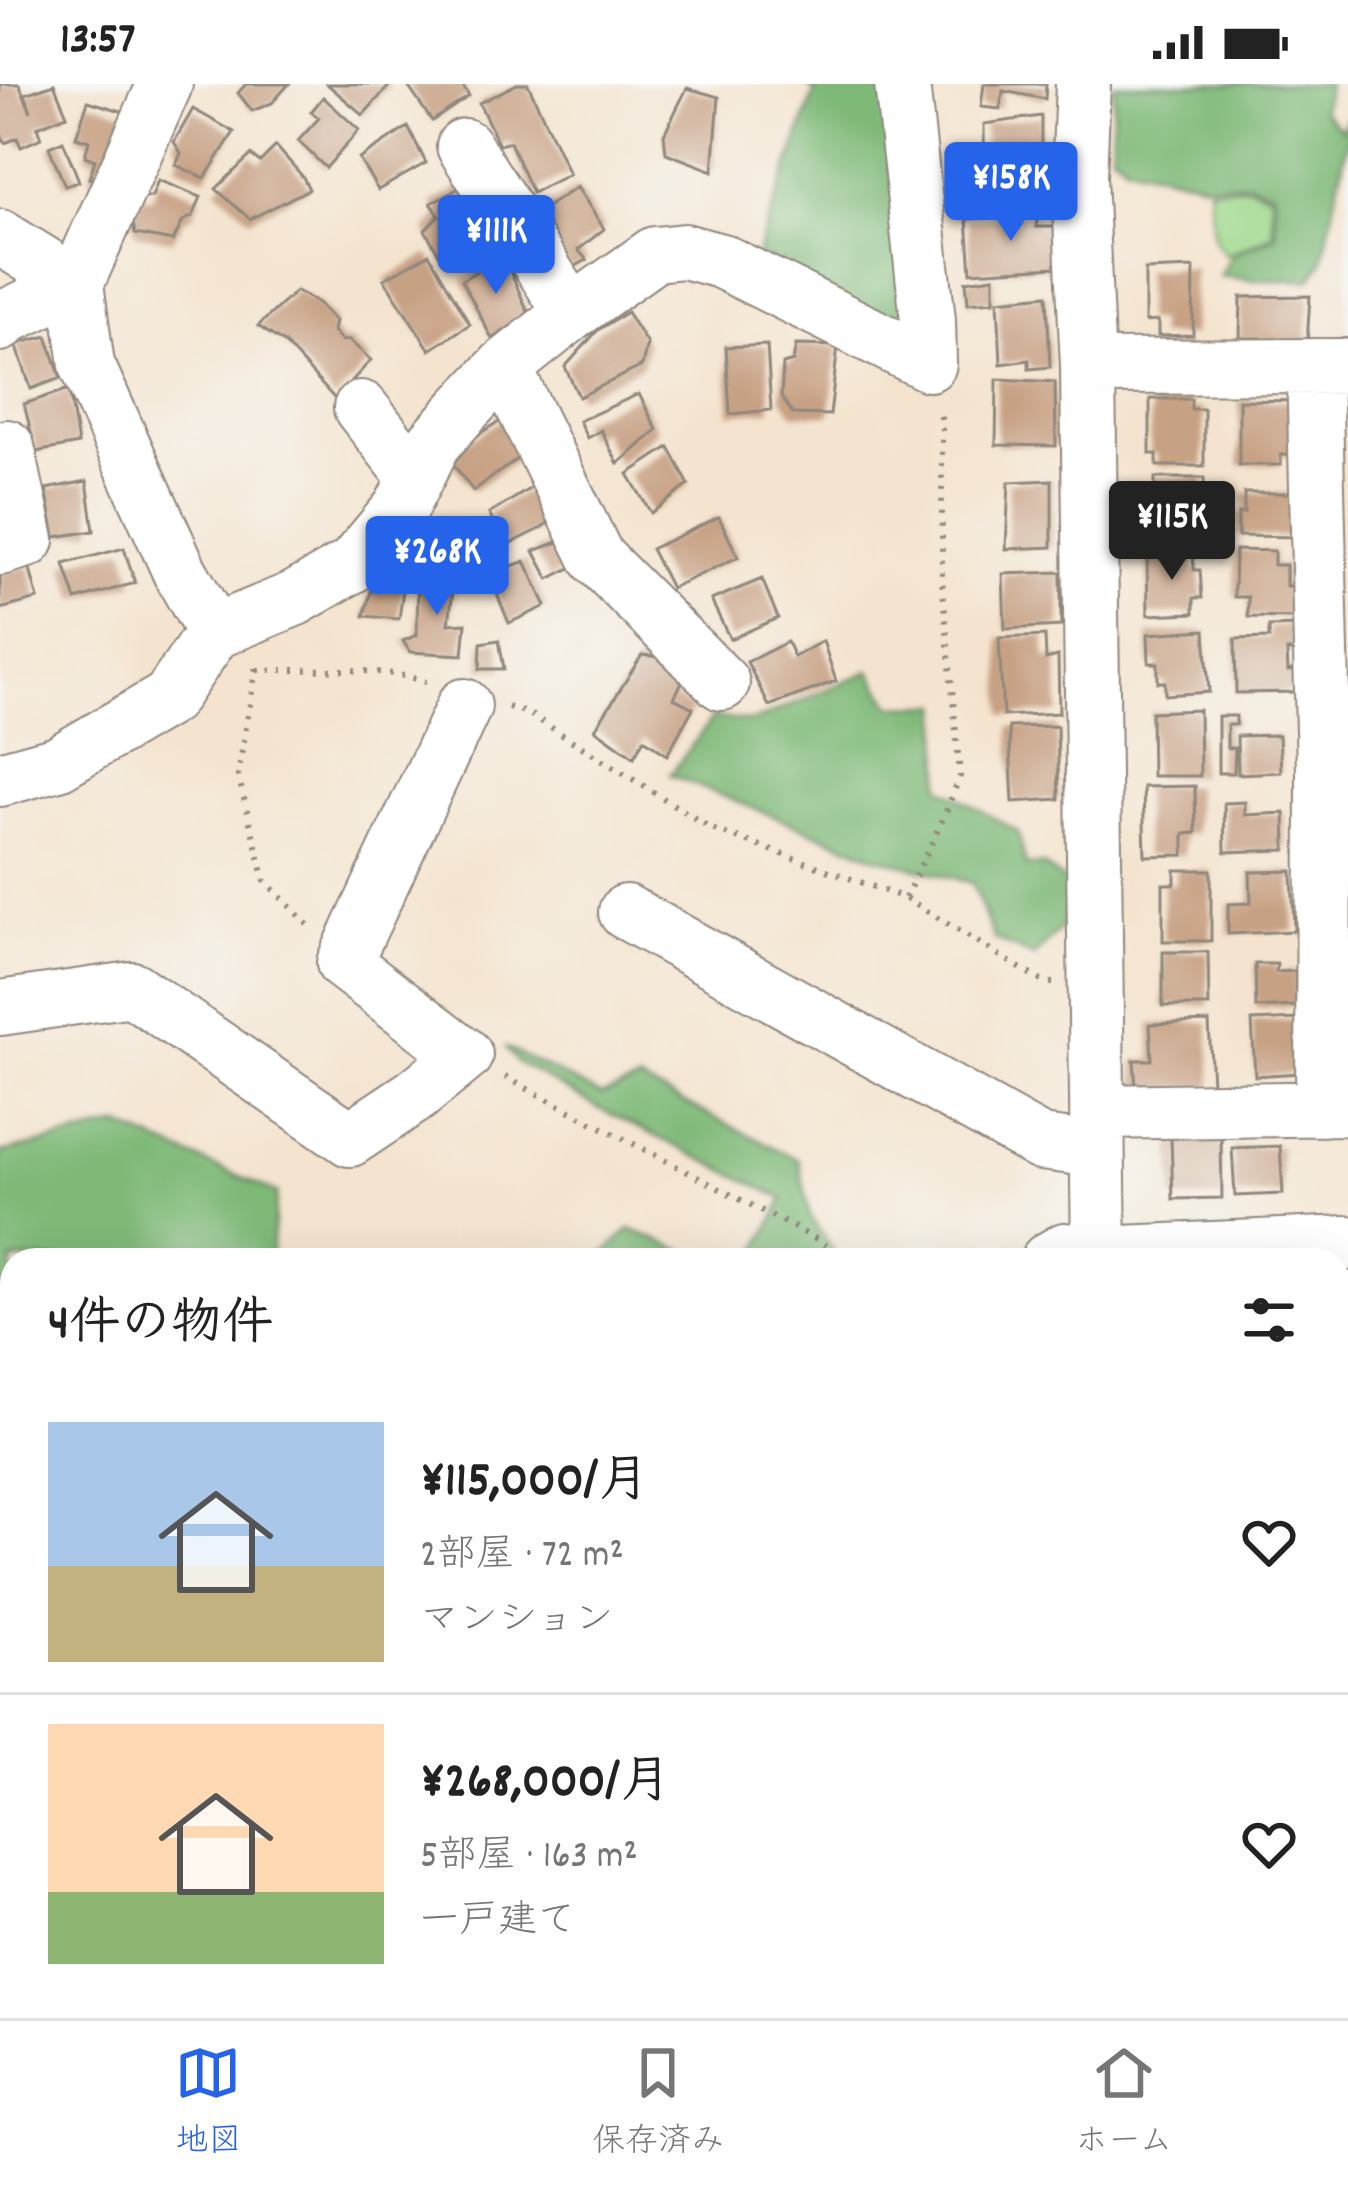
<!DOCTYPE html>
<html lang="ja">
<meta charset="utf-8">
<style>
body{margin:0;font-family:Dekko,"Klee One",sans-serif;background:#f2f2f2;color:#222;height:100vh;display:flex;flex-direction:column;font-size:45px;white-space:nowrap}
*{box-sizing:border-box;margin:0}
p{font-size:39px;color:#767676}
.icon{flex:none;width:66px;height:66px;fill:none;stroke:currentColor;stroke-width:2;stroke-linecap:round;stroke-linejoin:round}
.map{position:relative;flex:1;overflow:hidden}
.details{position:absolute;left:0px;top:1164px;width:1350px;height:771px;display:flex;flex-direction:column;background:#fff;border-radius:36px 36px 0 0;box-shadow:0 12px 48px #0002}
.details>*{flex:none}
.price{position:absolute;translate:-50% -102px;padding:0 27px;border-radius:12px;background:#2563eb;color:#fff;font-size:39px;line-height:78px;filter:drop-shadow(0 3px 6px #0008)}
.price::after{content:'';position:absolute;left:50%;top:72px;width:36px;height:27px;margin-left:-18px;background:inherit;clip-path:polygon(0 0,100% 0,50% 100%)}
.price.current{background:#222;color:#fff}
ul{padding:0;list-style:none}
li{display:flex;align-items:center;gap:36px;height:300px;padding:0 48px}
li+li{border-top:3px solid #e0e0e0}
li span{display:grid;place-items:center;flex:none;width:336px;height:240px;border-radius:0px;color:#555}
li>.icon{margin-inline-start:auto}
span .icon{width:144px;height:144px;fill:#fffc;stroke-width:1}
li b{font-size:51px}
h2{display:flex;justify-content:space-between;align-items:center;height:144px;padding:0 48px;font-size:51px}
.status{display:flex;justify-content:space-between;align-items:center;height:84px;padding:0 60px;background:#fff;direction:ltr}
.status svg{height:33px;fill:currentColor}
.menu{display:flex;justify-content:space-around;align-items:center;height:168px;border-top:3px solid #e0e0e0;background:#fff;font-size:33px;color:#767676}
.menu a{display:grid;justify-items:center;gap:6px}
.menu .current{color:#2563eb}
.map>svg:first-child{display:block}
.green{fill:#9fd98c;stroke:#65825c;stroke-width:3}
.forest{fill:#7fb978;stroke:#557252;stroke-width:3}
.building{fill:#c7a184}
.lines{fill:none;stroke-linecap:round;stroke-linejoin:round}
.minor-casing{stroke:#90887d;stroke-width:58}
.path{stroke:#90887d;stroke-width:6;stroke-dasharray:3 9;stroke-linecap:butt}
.minor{stroke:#fff;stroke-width:54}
</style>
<div class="status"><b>13:57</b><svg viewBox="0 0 49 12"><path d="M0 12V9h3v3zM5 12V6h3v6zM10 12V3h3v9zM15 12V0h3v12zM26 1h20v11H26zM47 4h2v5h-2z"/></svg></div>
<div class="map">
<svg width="1348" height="1934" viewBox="0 0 1348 1934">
<rect width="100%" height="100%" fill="#f6f6f2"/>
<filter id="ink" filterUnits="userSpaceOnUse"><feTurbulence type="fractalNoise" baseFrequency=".00833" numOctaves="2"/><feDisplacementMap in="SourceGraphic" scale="24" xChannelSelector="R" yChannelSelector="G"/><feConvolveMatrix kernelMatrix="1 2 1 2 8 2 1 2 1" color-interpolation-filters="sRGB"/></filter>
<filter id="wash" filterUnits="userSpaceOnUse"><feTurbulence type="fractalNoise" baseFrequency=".004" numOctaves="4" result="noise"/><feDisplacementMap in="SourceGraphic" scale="48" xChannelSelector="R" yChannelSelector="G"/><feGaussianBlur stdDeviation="2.7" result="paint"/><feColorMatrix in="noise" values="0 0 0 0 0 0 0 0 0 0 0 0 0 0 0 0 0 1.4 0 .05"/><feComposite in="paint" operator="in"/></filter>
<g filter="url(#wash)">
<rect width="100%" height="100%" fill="#f4e4cf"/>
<path class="green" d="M1249 102 1271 110 1273 150 1226 171 1214 156 1209 104Z"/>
<path class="forest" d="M806 0H885L913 252 757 170 815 7Z
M1114 0H1328L1322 27 1341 45 1348 34V53L1322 179 1310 196H1254L1220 192 1232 170 1276 152 1273 107 1249 99 1209 100 1127 81 1111 68Z
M870 587 892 622 940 621 941 703 1018 748 1026 782 1043 781 1072 802 1062 843 1034 873 994 855 972 799 876 773 670 691 713 633 753 638Z
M505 963 601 1011 640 997 799 1076 810 1133 840 1176H753L784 1115 598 1024 517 978Z
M120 1042 277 1109 270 1176H12V1487L0 1491V1069Z
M630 1145 708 1176H603L604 1171Z
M945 1923H1225L1236 1934H942Z"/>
<g id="blocks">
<path class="building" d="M0 0H19L31 28 25 10 54 0 67 31 37 43 41 54 21 63 17 54 5 59 0 48Z
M246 0H289L272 19 252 27 238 9Z
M327 0H391L363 31Z
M410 0H461L469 12 432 37 408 2Z
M517 0H528L569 90 532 109 510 58 499 61 479 19Z
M984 0H1046L1045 15 1003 7 1000 25 981 23Z
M687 4 719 13 713 87 666 69 664 50Z
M323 13 359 46 326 84 298 57 319 34 311 28Z
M88 17 128 29 106 100 89 94 95 76 85 72 89 57 76 53Z
M193 25 234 48 205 94 176 81 181 69 174 58Z
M1041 32V68L1032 72 1035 107 985 108 984 40Z
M408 43 426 79 378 106 359 75Z
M63 57 79 97 65 102 49 63Z
M276 62 303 93 309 105 250 135 216 105 251 71 260 78Z
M158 96 201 113 193 132 183 137 173 157 135 150 132 134 141 113H152Z
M466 100 492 145 443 177 425 146 439 131 431 119Z
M577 103 604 145 578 166 587 176 570 185 533 132Z
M1038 130 1036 143H1057L1056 183 971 188 967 135Z
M429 170 470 240 430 266 384 195Z
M503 171 529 230 492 255 462 196Z
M1194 184 1193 251 1158 252V237L1145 238V186Z
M994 193V217L968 219 966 197Z
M296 207 318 219 335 237 333 247 342 257 349 256 371 276 335 315 284 259 258 242Z
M1047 211 1050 283 1029 285V276L1001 280 998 216Z
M1310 212 1307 260 1262 261 1261 254H1240L1241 213Z
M627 228 647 260 642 282 579 313 565 283 598 246Z
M47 252 61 294 31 305 16 260Z
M767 261 771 326 730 330 726 263Z
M796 261 838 262 830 331 793 330 781 313 783 280 793 277Z
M997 295 1055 298 1056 362 996 361Z
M69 305 78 360 36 368 24 320Z
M639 310 657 346 618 380 601 346 587 354 579 337Z
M1150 315H1191V325H1204V382H1157V370H1150Z
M1239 316 1294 317V371H1281V381H1239Z
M510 331 523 371 473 407 453 380 462 361Z
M669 363 689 401 651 429 628 390Z
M1155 394H1204L1205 454 1170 455V431H1155Z
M544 396 559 430 542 444 506 462 489 430Z
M1052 396V463L1006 465 1009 398Z
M87 397 94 447 55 453 46 405Z
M1244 409H1297V453L1238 452V429H1244Z
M719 433 738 473 671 504 651 465Z
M574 452 586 476 549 495 534 467Z
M124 464 135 499 76 516 64 480Z
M1235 466 1274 467V481H1286V502H1301V534L1248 533V513H1234Z
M1193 468 1194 486H1200L1202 514H1194V529L1148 531 1147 469Z
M394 476 407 477 399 535 364 532 377 486Z
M525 477 546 522 509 539 489 491Z
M29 482 38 515 0 525V490Z
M455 487 449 540 466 539 463 571 410 568 403 557 417 551 418 494Z
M1061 488V542L1005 545 1003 490Z
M762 495 778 534 730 555 711 516Z
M1297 542 1298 567H1287L1288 587 1296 586V608L1236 609 1235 555 1269 554V543Z
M1205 546 1209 608 1165 611V598H1158V579H1149L1148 550Z
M1045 552 1046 575 1058 572 1059 629 1003 632 999 554Z
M499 556 504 585H480L481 559Z
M823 557 836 597 769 622 747 578 787 558 794 573Z
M642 571 660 573 684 594 674 614 693 624 667 671 644 655 634 673 595 645Z
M1199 626 1200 692H1152L1151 628Z
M1218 632H1236V641H1227V664H1235L1234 689H1218Z
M1057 642 1059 715 1013 718 1009 643Z
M1279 651 1281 688 1238 690 1237 652Z
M1195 702 1196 749 1184 750V771L1145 772 1143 703Z
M1245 718V731L1285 729 1286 766 1225 768 1224 719Z
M1175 786H1211V857H1163V800H1175Z
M1292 787 1294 847 1228 850V820L1251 819 1250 788Z
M1163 868H1208L1209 922H1163Z
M1255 880H1277L1276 888 1295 887 1296 922 1256 924Z
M1297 935 1300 989 1255 992 1252 937Z
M1209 938 1212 1002 1136 1005 1134 976H1152L1150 940Z
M1221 1052 1222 1114 1173 1115 1171 1053Z
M1280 1062 1283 1110 1235 1112 1232 1064Z
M1338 1642 1348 1656V1690L1338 1697Z
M1344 1863 1348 1866V1928L1338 1918V1869Z"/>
</g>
</g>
<g filter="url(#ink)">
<use href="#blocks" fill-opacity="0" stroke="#90887d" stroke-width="3"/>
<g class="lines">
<defs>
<path id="minor" d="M165 0 76 200 87 281 180 488 214 548
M1083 0 1079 93 1088 283 1099 1176
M464 62 572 229
M0 153 76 200
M0 240 8 232 76 200
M1314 282 1324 688 1323 1025
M504 283 597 474 722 599
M1088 283 1348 282
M361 324 416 394
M0 365 7 363 27 456 0 464
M0 695 58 679 169 614 214 548 296 514 353 481 400 425 434 359 464 325 504 283 572 229 655 170 684 167 721 177 929 280 928 236 902 0
M626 828 1041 1059 1097 1066
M0 924 132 905 350 1055 416 1011 465 971 344 879 464 622
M1099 1028 1348 1024
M1048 1176 1065 1166 1099 1170 1348 1159
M1338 1280 1348 1279
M0 1520 12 1518
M1338 1523 1348 1552
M0 1653 12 1634
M0 1779 12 1785
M259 1923 262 1934
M1305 1923 1315 1934"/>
</defs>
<use href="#minor" class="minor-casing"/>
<path class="path" d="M256 584 238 691 265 797 313 846
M257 586C309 587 377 581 426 598
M508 623 528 629 712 745 905 814 1043 898 1054 899
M905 814 943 735 960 692 942 495V338L939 324
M505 993 820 1157 845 1176
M477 1923 486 1934
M630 1923 637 1934"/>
<use href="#minor" class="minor"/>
</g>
</g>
</svg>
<b class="price" style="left:1011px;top:160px">¥158K</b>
<b class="price" style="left:496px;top:213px">¥111K</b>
<b class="price current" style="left:1172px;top:499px">¥115K</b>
<b class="price" style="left:437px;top:534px">¥268K</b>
<section class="details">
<h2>4件の物件<svg class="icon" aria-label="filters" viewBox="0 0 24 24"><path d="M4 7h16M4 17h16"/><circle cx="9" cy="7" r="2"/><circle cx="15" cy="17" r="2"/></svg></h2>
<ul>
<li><span style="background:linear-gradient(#a9c7e8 60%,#c2b280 0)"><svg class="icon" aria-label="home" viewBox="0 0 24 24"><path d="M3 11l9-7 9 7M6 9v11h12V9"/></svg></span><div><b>¥115,000/月</b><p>2部屋 · 72 m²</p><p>マンション</p></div><svg class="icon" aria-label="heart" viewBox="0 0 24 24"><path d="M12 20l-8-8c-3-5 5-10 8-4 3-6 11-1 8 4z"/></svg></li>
<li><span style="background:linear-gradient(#ffd9b3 70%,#8fb573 0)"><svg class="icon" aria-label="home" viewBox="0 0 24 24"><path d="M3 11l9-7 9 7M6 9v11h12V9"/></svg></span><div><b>¥268,000/月</b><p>5部屋 · 163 m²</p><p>一戸建て</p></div><svg class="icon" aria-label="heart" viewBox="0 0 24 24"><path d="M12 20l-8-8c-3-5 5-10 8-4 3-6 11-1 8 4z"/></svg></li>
</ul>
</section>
</div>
<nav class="menu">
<a class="current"><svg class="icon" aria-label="map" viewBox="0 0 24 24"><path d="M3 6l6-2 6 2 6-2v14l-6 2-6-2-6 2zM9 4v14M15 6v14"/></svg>地図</a>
<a><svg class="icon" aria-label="saved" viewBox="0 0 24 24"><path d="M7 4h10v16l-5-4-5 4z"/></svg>保存済み</a>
<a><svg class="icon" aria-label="home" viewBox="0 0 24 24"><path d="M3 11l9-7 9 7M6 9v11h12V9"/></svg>ホーム</a>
</nav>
